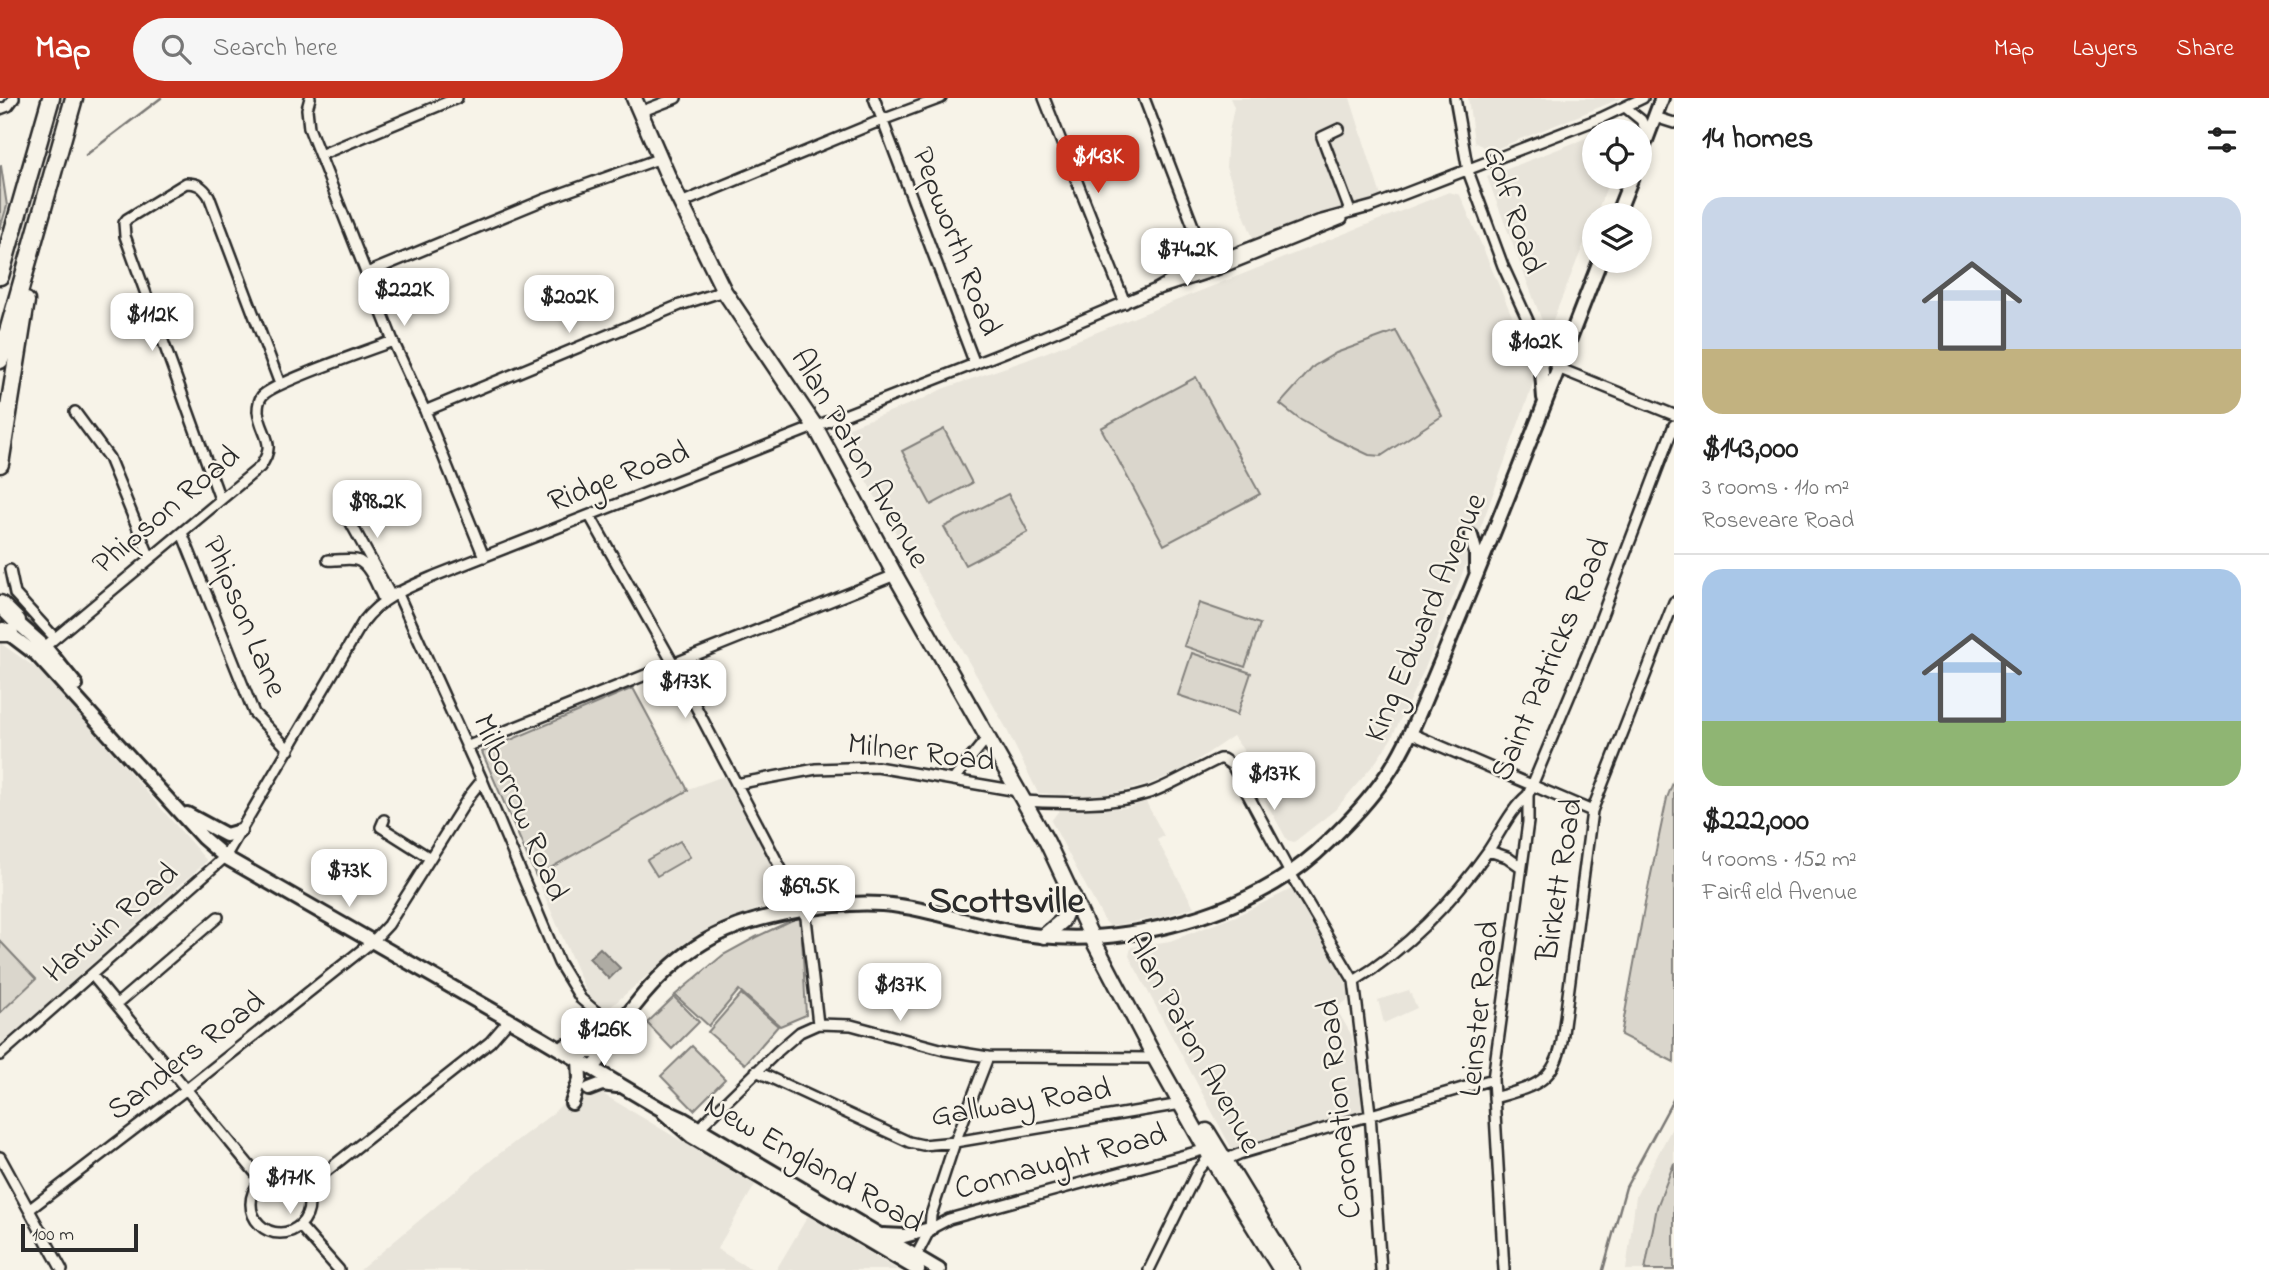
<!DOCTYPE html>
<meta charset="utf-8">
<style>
body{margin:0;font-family:"Indie Flower",sans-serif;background:#f6f6f6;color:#222;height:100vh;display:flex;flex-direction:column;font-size:26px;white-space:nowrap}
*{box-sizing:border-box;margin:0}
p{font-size:23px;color:#767676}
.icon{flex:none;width:38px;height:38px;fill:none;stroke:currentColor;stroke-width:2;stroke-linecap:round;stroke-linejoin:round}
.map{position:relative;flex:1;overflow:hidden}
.panel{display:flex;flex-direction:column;background:#fff;width:595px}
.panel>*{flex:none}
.controls{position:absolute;left:1582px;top:21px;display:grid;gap:14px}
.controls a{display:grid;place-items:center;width:70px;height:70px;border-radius:50%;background:#fff;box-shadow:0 4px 10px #0003;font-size:35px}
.scale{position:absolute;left:21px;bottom:18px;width:117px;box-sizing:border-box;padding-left:7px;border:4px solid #2b2b2b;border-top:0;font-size:19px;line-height:24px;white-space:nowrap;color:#2b2b2b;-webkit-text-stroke:5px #f7f3e8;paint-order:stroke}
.price{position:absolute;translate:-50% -60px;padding:0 16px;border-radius:14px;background:#fff;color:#222;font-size:23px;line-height:46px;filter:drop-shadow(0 2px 4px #0008)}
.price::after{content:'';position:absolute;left:50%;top:42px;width:21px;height:16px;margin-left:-10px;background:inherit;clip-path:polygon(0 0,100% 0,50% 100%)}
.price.current{background:#c8321e;color:#fff}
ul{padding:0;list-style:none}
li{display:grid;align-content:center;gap:14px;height:371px;padding:0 28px}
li+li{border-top:2px solid #e0e0e0}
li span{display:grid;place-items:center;height:217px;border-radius:21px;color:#555}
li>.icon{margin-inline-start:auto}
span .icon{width:126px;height:126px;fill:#fffc;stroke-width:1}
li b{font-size:30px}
h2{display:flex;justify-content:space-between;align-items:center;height:84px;padding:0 28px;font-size:30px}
header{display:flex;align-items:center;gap:42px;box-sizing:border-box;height:98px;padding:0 35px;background:#c8321e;color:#fff}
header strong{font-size:33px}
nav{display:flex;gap:38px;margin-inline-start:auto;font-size:24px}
.search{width:490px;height:63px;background:#f6f6f6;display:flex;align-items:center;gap:18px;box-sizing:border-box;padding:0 24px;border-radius:38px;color:#767676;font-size:26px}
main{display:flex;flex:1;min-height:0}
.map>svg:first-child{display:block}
.built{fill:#e8e4da}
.green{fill:#dad6cc;stroke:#82807c;stroke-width:2}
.water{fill:#afaca4;stroke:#7a7874;stroke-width:2}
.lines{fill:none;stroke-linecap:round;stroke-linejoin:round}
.stream{stroke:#7a7874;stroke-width:2.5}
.street-casing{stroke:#2b2b2b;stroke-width:14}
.secondary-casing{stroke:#2b2b2b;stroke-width:18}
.primary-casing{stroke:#2b2b2b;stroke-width:19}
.highway-casing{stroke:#2b2b2b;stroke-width:21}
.street{stroke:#f7f3e8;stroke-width:9}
.secondary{stroke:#f7f3e8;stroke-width:12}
.primary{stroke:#f7f3e8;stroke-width:14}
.highway{stroke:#f7f3e8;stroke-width:16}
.labels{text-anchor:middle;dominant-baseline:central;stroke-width:5;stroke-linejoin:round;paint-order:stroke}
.street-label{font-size:32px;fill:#2b2b2b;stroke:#f7f3e8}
.district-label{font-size:38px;font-weight:bold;fill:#2b2b2b;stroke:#f7f3e8}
</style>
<header>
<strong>Map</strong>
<div class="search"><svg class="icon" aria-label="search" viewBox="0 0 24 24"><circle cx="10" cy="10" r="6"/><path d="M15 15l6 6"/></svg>Search here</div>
<nav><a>Map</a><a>Layers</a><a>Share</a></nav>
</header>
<main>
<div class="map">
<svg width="1674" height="1172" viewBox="0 0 1674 1172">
<rect width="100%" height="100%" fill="#f7f3e8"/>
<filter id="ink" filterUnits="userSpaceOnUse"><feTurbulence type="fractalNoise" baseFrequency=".0143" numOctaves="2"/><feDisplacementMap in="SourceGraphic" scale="14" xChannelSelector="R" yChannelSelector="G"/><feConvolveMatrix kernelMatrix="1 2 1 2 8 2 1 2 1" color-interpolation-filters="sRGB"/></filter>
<g filter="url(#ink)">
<path class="built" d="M1230 0H1350L1381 98 1254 143 1226 69 1228 39 1234 9Z
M1468 0H1622L1491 53 1474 44Z
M1594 37V79H1611L1550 229 1544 228 1487 79Z
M1449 94 1460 97 1515 225 1534 276V283L1483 423 1425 570 1391 641 1375 665 1335 712 1294 744 1287 742 1242 660 1244 653 1233 638 1183 672 1147 687 1106 697 1077 699 1073 695 1064 697 1038 695 1005 628 841 338 844 331 923 301 942 291 1027 262Z
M0 545 43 575 207 763 89 868 0 951Z
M633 590 688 691 724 678 788 797 686 844 607 912 589 900 482 654Z
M1146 704 1164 738 1157 742 1194 809 1162 819 1110 828 1104 822 1051 723 1060 711 1125 710Z
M1296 789 1329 848 1352 899 1336 910 1352 938 1353 953 1358 952 1365 1015 1233 1053 1129 858 1131 849 1170 843 1236 818Z
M1409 892 1417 910 1384 925 1378 902Z
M578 981 755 1087 717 1151 752 1172H360L495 1059 552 1016 567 1001Z
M1674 1026V1172H1626L1636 1098Z
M808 1118 898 1172H776Z"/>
<path class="green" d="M1 68 7 108 0 131V69Z
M1396 233 1442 318 1381 358 1369 357 1333 340 1299 321 1280 306 1314 268 1336 255Z
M1196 279 1260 396 1164 447 1101 330Z
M944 331 972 385 931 407 902 353Z
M1008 396 1028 434 965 467 944 429Z
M1199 505 1260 526 1245 569 1184 548Z
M1192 555 1251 575 1237 617 1178 597Z
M633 590 688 692 536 778 482 654Z
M1674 682V964L1621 937 1645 805 1667 700Z
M680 743 690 759 657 778 647 762Z
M801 818 806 917 780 928 739 892 709 928 675 897 723 857 756 839Z
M0 843 36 881 0 915Z
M741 896 778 928 745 966 708 934Z
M674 899 699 924 672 951 647 925Z
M692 948 725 981 694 1012 661 978Z
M1674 1065V1172H1645L1657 1109Z"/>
<path class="water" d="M600 850 620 870 609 881 589 860Z"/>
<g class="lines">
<path class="stream" d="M86 57 161 0
M1603 1172 1626 1089 1674 1000"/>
<defs>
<path id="street" d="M310 0 307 11 309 30 393 243 425 313 484 459
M874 0 975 266
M1044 0 1125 205
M1144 0 1210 172
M1455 0 1468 73 1503 168 1540 249 1558 270 1674 317
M1625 9 1641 22 1648 36
M0 11 8 8 14 0
M640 14 676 0
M1655 19 1674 25
M1339 31 1322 39 1350 113
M320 57 457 0
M681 105 882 22 941 0
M1368 110 1601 20 1643 0
M367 175 546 101 661 60
M1159 191 1211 174 1342 121
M425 313 680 207 724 193
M75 314 109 360 150 460
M342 395 347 418 391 498
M220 401 125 138 124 125 127 121 186 85C198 85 203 89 209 98L280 286
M590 418 674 567 790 788 805 811 818 926
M182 435 254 615 289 652
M328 462C337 463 347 460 356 462 370 465 378 491 384 503
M10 472 15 496 54 539
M397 494 482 682 559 865 581 901 595 913 619 928
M42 551 260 369C278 344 261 338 258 313 258 308 259 302 262 298 272 285 372 251 393 243
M1410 635 1592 713
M466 649 895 477
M953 682 987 640
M736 686 816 671 877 669 1018 693
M1023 703C1064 705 1110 708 1149 695 1174 686 1195 672 1219 661H1223L1232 667 1290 775 1354 883 1370 1015 1381 1172
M384 722 381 729 430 760
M1489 753 1507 759 1521 769
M92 877 262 1083
M1354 883C1406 852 1453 803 1488 753 1501 734 1510 712 1528 697L1588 554 1674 327
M117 906 218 819
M0 957 225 759 363 524C382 499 409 489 437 477L1033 243 1154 192 1182 176 1318 123 1373 108
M756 973 909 1044 923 1047 955 1044 1181 1006
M1494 1000C1532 989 1554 986 1562 943L1592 713 1674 504
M695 1034 778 953 800 934 818 926 851 927 944 952 988 959 1155 960
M0 1059 62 1172
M1225 1062 1239 1056 1493 981
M251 1106a29 29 0 1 1 58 0a29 29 0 1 1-58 0Z
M305 1090 490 944 509 922
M30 1111 188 990 373 843 388 827 470 697 482 682
M300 1128 339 1172
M930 1131 931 1117 955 1044 988 959
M914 1162 930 1131 949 1121 1207 1051
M1149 1172 1198 1072 1210 1058
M1504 1172 1493 981 1528 724V697"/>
<path id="secondary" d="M1640 58 1662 0
M1617 117 1632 79
M1532 234 1550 244H1568
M1540 249 1544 300
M1471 438 1476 456V472
M12 520 45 549 76 587
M3 531 36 556 203 740 225 759 541 940 659 1010 683 1021 939 1172
M187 716 226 737 240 733
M565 948 585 954H603
M592 970 598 964C622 919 659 871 704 844 734 826 768 818 801 812 828 807 855 804 882 806 935 810 986 833 1041 838 1131 847 1247 816 1316 755 1339 734 1362 711 1381 685 1402 658 1415 625 1428 594 1447 549 1466 503 1484 458 1524 360 1562 261 1600 163
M589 991 602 986 617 988
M572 1005 580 981 579 962
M664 1015 691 1038 918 1172
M883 1137 904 1138 930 1131"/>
<path id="primary" d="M634 0 670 83 724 193 815 328 895 477 1047 744 1092 840 1155 960 1210 1058 1281 1172
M1044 838 1062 823 1073 798
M1207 1033 1292 1172"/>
<path id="highway" d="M0 178 51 0
M0 262 74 0
M0 366 26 203
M0 506 17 523
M0 535H10"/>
</defs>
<use href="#street" class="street-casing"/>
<use href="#secondary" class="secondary-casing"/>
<use href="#primary" class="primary-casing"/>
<use href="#highway" class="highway-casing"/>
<use href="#street" class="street"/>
<use href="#secondary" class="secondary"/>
<use href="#primary" class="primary"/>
<use href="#highway" class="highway"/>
</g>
</g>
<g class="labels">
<g class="street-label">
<text transform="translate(1512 112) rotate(71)">Golf Road</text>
<text transform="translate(955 144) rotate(69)">Pepworth Road</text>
<text transform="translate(859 361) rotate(60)">Alan Paton Avenue</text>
<text transform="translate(619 380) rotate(-21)">Ridge Road</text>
<text transform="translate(167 413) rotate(-40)">Phipson Road</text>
<text transform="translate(243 519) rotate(67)">Phipson Lane</text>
<text transform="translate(1427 520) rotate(-67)">King Edward Avenue</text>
<text transform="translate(1552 562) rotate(-67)">Saint Patricks Road</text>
<text transform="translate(921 656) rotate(7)">Milner Road</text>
<text transform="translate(519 710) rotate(67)">Milborrow Road</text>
<text transform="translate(1561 782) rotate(-81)">Birkett Road</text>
<text transform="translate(112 826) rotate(-41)">Harwin Road</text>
<text transform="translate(1481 911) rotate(-84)">Leinster Road</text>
<text transform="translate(1192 945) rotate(61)">Alan Paton Avenue</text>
<text transform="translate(187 959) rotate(-38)">Sanders Road</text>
<text transform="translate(1021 1006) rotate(-9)">Gallway Road</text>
<text transform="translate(1341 1011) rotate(-96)">Coronation Road</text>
<text transform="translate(1061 1065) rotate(-15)">Connaught Road</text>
<text transform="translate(813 1067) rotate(30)">New England Road</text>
</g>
<g class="district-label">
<text x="1006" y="805">Scottsville</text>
</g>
</g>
</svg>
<div class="controls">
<a><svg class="icon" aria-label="locate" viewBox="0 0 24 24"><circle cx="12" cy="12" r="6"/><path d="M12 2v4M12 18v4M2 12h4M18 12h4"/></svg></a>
<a><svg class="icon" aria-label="layers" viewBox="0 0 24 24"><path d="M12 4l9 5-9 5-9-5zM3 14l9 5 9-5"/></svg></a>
</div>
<div class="scale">100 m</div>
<b class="price current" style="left:1098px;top:97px">$143K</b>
<b class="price" style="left:1187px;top:190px">$74.2K</b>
<b class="price" style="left:404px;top:230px">$222K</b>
<b class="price" style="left:569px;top:237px">$202K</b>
<b class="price" style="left:152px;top:255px">$112K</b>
<b class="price" style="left:1535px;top:282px">$102K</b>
<b class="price" style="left:377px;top:442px">$98.2K</b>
<b class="price" style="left:685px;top:622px">$173K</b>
<b class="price" style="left:1274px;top:714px">$137K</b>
<b class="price" style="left:349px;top:811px">$73K</b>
<b class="price" style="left:809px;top:827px">$69.5K</b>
<b class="price" style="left:900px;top:925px">$137K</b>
<b class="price" style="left:604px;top:970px">$126K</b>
<b class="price" style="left:290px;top:1118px">$171K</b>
</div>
<section class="panel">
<h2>14 homes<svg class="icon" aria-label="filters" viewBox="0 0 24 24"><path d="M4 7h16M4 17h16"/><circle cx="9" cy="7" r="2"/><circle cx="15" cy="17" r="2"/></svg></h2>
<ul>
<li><span style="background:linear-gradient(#c9d6e8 70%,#c2b280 0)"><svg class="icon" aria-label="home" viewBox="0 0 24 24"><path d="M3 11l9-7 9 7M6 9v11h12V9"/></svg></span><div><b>$143,000</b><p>3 rooms · 110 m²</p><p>Roseveare Road</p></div></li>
<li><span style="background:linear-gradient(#a9c7e8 70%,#8fb573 0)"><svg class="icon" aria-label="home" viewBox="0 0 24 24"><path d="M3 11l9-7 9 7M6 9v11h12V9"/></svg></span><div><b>$222,000</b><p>4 rooms · 152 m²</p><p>Fairfield Avenue</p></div></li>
</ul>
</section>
</main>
